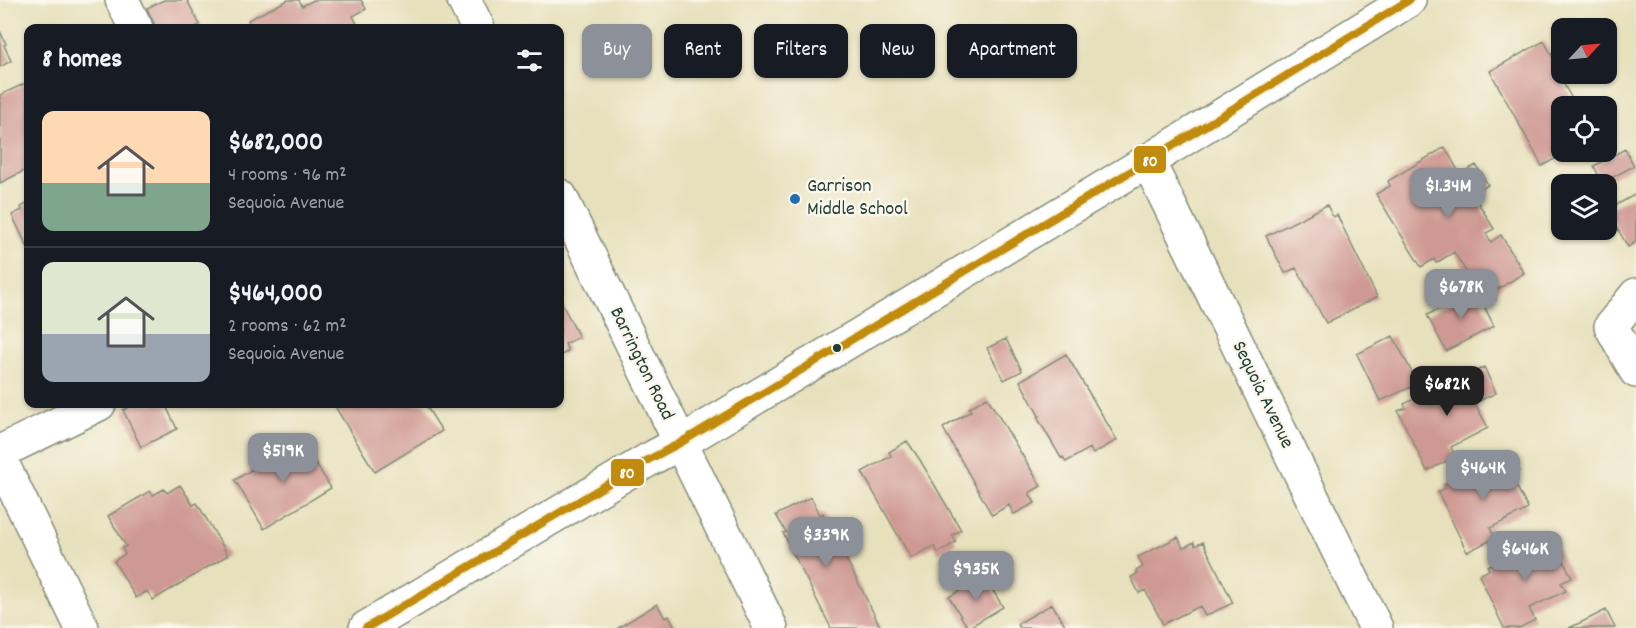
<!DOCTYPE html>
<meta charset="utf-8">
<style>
body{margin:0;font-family:Dekko,sans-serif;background:#242831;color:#f1f3f6;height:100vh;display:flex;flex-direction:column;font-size:22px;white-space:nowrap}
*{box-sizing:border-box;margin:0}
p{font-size:20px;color:#9ea1a6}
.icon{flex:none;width:33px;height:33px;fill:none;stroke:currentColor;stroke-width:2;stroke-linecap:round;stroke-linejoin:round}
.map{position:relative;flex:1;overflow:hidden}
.sheet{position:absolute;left:24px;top:24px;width:540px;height:384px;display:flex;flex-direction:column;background:#171b24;border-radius:12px;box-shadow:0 2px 4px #0004}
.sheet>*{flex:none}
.banner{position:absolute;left:582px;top:24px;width:570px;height:54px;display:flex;gap:12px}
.needle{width:39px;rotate:64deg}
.fabs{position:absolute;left:1551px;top:18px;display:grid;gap:12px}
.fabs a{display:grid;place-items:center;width:66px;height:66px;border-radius:12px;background:#171b24;box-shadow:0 2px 4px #0004;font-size:30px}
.price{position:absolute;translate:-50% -51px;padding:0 14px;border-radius:12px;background:#8c9099;color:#fff;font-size:20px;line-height:39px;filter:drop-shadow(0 2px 3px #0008)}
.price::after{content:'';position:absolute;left:50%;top:36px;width:18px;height:14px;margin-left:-9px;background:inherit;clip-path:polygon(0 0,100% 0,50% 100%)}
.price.active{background:#222;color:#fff}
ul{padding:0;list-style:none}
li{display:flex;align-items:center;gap:18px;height:150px;padding:0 18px}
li+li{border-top:2px solid #363941}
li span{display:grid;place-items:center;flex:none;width:168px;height:120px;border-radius:12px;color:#555}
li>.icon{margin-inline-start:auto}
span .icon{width:72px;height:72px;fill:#fffc;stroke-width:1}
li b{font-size:26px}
h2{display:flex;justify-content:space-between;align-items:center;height:72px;padding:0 18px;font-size:26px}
.chip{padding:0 21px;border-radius:12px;background:#171b24;box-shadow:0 2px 4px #0004;font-size:21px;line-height:54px}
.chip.active{background:#8c9099;color:#fff}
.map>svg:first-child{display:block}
.building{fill:#cf9993}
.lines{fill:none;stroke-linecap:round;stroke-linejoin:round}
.minor-casing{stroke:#838e78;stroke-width:36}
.major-casing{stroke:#838e78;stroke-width:36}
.minor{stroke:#fff;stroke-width:33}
.major{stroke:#fff;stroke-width:33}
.bus-1-casing{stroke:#fbf7ec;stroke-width:12}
.bus-1{stroke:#c18c0d;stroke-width:8}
.poi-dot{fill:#1f6fb2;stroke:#fbf7ec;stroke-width:2}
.bus-dot{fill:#1f3d34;stroke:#fbf7ec;stroke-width:2}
.labels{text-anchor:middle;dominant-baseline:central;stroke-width:5;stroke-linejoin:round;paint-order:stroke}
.poi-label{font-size:20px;fill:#1f3d34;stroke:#fbf7ec;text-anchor:start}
.street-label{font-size:20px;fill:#1f3d34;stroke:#fbf7ec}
.line-badge{stroke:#fbf7ec;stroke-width:2}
.badge-label{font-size:16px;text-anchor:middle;font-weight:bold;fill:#fff}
</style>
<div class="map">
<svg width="1636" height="628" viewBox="0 0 1636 628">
<rect width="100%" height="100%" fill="#fbf7ec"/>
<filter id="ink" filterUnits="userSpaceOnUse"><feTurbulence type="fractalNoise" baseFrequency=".0167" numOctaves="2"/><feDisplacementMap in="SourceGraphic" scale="12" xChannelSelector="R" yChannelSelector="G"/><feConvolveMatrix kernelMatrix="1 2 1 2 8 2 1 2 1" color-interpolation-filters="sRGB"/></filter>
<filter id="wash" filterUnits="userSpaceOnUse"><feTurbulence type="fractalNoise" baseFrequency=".008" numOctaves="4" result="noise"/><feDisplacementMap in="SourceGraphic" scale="24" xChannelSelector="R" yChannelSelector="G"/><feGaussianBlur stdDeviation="1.35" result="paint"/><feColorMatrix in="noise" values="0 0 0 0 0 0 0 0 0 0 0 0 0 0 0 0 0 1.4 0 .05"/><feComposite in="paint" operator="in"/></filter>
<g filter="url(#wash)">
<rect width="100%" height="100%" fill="#e7e0bc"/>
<g id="blocks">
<path class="building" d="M164 0H187L200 25 193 28H156L147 8Z
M288 0H299L302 6 314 0H361L366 9 353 16 359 28H240L250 24 248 20Z
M0 31 6 44 4 45 11 61 0 67Z
M1544 41 1556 63 1553 65 1576 106H1562V152H1567L1542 166 1490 71Z
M28 82V169L0 183V95Z
M1445 147 1460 174 1476 165 1488 185 1473 194 1494 229 1486 233 1491 242 1501 235 1524 273 1495 291 1487 277 1474 285 1454 252 1436 263 1434 259 1421 267 1376 194 1390 186 1388 181Z
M1625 149 1634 166 1602 183 1594 166Z
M1636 194V242L1628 247 1607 210Z
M28 203V248L12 215 22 210 21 207Z
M1327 205 1333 217 1337 215 1377 297 1326 323 1296 268 1285 273 1266 236Z
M1476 290 1494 326 1446 351 1427 315Z
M560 300 579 337 565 344 568 351 560 356Z
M1393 336 1418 384 1380 401 1357 354Z
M1006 339 1022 371 1004 380 987 348Z
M1066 354 1117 440 1093 454 1090 448 1066 462 1063 457 1061 458 1037 417 1039 416 1020 381Z
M1484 367 1496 393 1475 403 1488 428 1451 447 1455 457 1427 471 1398 411 1406 408 1404 404 1461 376 1463 378Z
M987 397 1041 486 1029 493 1035 503 1014 514 1009 505 992 515 943 428 971 411 969 408Z
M137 404H165L177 429 141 447 123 410Z
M337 404H425L442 431 375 472 334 405Z
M301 439 331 488 264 529 235 480Z
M907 441 920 460 961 530 952 535 956 542 938 553 934 546 911 558 862 472 891 456 889 452Z
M1510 455 1519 471 1511 475 1528 509 1490 528 1495 538 1467 552 1438 492 1446 488 1444 485 1502 457Z
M180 485 193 505 197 503 228 555 153 600 147 591 136 598 114 561 125 554 122 548 126 546 108 516 150 491 153 495 164 489 167 493Z
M811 497 820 515 823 513 881 628H831L783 533 786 532 776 515Z
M1178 537 1183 548 1194 542 1195 546 1203 542 1233 603 1205 616 1200 606 1163 624 1145 590 1139 593 1131 577 1137 574 1136 571 1143 567 1138 557Z
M1552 537 1572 578 1561 583 1566 591 1529 608 1535 620 1519 628H1504L1479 575 1489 570 1487 566 1540 541Z
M984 576 1003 607 968 628 949 597Z
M657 604 665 618 669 616 676 628H618Z
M1052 604 1067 628H1020L1017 624Z
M1606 610 1615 628H1569L1584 621Z"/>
</g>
</g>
<g filter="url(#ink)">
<use href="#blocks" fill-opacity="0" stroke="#838e78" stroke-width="1.5"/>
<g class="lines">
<defs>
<path id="minor" d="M122 0 136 28
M464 0 478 28
M1148 161 1376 628
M560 196 771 628
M1636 295 1611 326 1636 371
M0 452 99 404
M0 459 82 628"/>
<path id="major" d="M366 628 648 460 680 443 1148 161 1409 0"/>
</defs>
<use href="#minor" class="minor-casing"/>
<use href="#major" class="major-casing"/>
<use href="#minor" class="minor"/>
<use href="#major" class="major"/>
<defs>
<path id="bus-1" d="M366 628 648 460 680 443 1148 161 1409 0"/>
</defs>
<use href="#bus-1" class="bus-1-casing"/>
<use href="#bus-1" class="bus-1"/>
</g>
</g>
<circle class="poi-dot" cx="795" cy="199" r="6"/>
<circle class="bus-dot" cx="837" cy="348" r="5"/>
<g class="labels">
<g class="poi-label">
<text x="807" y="187">Garrison<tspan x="807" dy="23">Middle School</tspan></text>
</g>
<g class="street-label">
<text transform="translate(641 364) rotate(64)">Barrington Road</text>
<text transform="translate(1262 395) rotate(64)">Sequoia Avenue</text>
</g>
</g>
<g class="line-badge">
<rect x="1133" y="145" width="34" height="29" rx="6" fill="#c18c0d"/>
<rect x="610" y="458" width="35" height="29" rx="6" fill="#c18c0d"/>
</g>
<g class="badge-label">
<text x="1150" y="166">80</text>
<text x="627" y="478">80</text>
</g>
</svg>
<div class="fabs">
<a><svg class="needle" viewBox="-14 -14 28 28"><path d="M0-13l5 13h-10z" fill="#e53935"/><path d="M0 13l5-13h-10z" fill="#9ea1a6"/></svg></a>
<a><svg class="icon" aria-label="locate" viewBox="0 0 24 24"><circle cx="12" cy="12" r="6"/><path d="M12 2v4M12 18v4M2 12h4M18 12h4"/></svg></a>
<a><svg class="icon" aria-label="layers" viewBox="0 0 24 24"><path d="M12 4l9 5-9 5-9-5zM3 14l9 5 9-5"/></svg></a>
</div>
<b class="price" style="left:1448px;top:219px">$1.34M</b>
<b class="price" style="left:1461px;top:320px">$678K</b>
<b class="price active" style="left:1447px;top:417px">$682K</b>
<b class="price" style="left:283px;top:484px">$519K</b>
<b class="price" style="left:1483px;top:501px">$464K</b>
<b class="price" style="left:826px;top:568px">$339K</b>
<b class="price" style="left:1525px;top:582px">$646K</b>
<b class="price" style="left:976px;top:602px">$935K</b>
<div class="banner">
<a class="chip active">Buy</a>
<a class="chip">Rent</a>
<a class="chip">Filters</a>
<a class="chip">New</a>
<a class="chip">Apartment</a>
</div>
<section class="sheet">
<h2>8 homes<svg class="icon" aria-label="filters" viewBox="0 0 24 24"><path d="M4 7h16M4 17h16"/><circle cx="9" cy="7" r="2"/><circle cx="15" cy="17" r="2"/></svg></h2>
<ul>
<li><span style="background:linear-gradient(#ffd9b3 60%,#7fa58c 0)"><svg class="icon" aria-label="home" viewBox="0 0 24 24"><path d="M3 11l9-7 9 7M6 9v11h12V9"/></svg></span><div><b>$682,000</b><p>4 rooms · 96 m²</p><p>Sequoia Avenue</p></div></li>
<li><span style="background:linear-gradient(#dfe7d0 60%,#9aa5b1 0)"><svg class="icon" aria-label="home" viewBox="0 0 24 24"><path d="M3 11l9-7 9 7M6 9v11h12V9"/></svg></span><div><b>$464,000</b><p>2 rooms · 62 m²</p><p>Sequoia Avenue</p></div></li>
</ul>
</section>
</div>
